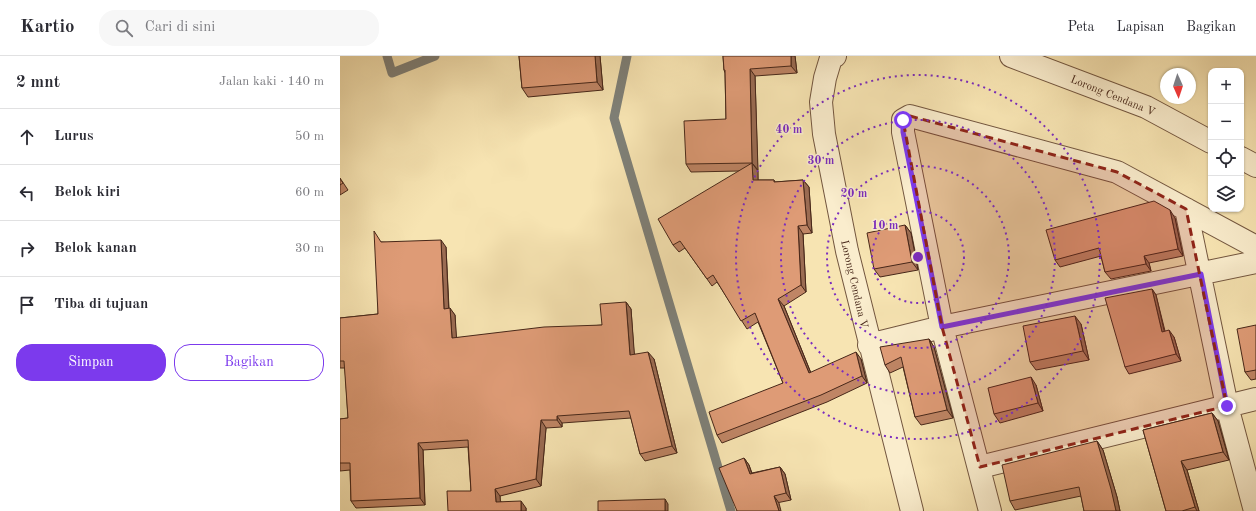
<!DOCTYPE html>
<html lang="id">
<meta charset="utf-8">
<style>
body{margin:0;font-family:"Old Standard TT",serif;background:#f7f7f7;color:#2b2b33}
.controls{position:absolute;right:12px;top:12px;display:grid;overflow:hidden;border-radius:8px;box-shadow:0 1px 3px #0004}
.controls button{width:36px;height:36px;display:grid;place-items:center;padding:0;border:0;border-bottom:1px solid #e1e1e2;background:#fff;color:#2b2b33;font:20px sans-serif}
.compass{position:absolute;left:820px;top:12px;width:36px;height:36px;border-radius:50%;background:#fff;box-shadow:0 1px 3px #0004;rotate:177deg}
.stop{position:absolute;width:12px;height:12px;margin:-9px;border:3px solid #7c3aed;border-radius:50%;background:#fff}
.stop.end{background:#7c3aed;border-color:#fff;box-shadow:0 1px 4px #0008}
.list{margin:0;padding:0;list-style:none}
h2{display:flex;justify-content:space-between;align-items:center;height:52px;margin:0;padding:0 16px;font-size:17px}
h2 small{font-size:13px;font-weight:400;color:#7c7c81}
.list li{display:grid;grid-template-columns:26px 1fr auto;gap:12px;align-items:center;box-sizing:border-box;height:56px;padding:0 16px;border-top:1px solid #e1e1e2}
.list b{display:block;font-size:15px;white-space:nowrap}
.list em{font-size:13px;font-style:normal;color:#7c7c81}
.actions{display:flex;gap:8px;padding:12px 16px}
.actions a{flex:1;padding:9px 0;border:1px solid #7c3aed;border-radius:16px;text-align:center;font-size:14px;color:#7c3aed}
.actions .main{background:#7c3aed;color:#fff}
.icon{flex:none;width:22px;height:22px;fill:none;stroke:currentColor;stroke-width:2;stroke-linecap:round;stroke-linejoin:round}
.map{position:relative;flex:none;width:916px;height:455px;overflow:hidden}
header{display:flex;align-items:center;gap:24px;box-sizing:border-box;height:56px;padding:0 20px;background:#fff;border-bottom:1px solid #e1e1e2}
header strong{font-size:19px}
nav{display:flex;gap:22px;margin-inline-start:auto;font-size:14px}
.search{width:280px;height:36px;background:#f7f7f7;display:flex;align-items:center;gap:10px;box-sizing:border-box;padding:0 14px;border-radius:16px;color:#7c7c81;font-size:15px}
main{display:flex}
aside{flex:1;background:#fff}
.map>svg:first-child{display:block}
.lines{fill:none;stroke-linecap:round;stroke-linejoin:round}
.stream{stroke:#7e8078;stroke-width:9}
.street-casing{stroke:#73563f;stroke-width:24}
.street{stroke:#faedcd;stroke-width:22}
.wall{fill:#bf8565;stroke:#472719}
.shaded-wall{fill:#9b6c53;stroke:#472719}
.building{fill:#de9b76;stroke:#472719}
.route{stroke:#7c3aed;stroke-width:5}
.marked{fill:#8f2418;fill-opacity:0.2;stroke:#8f2418;stroke-width:3;stroke-dasharray:8 5;stroke-linejoin:round}
.ring{fill:none;stroke:#7b2cbf;stroke-width:2;stroke-dasharray:2 4}
.labels{text-anchor:middle;stroke-width:3;stroke-linejoin:round;paint-order:stroke}
.street-label{font-size:11px;fill:#472719;stroke:#faedcd}
.centre{fill:#7b2cbf;stroke:#faedcd;stroke-width:2}
.ring-label{font-size:12px;text-anchor:middle;font-weight:bold;fill:#7b2cbf;stroke:#faedcd;stroke-width:3;stroke-linejoin:round;paint-order:stroke}
</style>
<header>
<strong>Kartio</strong>
<div class="search"><svg class="icon" aria-label="search" viewBox="0 0 24 24"><circle cx="10" cy="10" r="6"/><path d="M15 15l6 6"/></svg>Cari di sini</div>
<nav><a>Peta</a><a>Lapisan</a><a>Bagikan</a></nav>
</header>
<main>
<aside>
<h2>2 mnt<small>Jalan kaki · 140 m</small></h2>
<ul class="list">
<li><svg class="icon" aria-label="ahead" viewBox="0 0 24 24"><path d="M12 20V5M6 11l6-6 6 6"/></svg><div><b>Lurus</b></div><em>50 m</em></li>
<li><svg class="icon" aria-label="left" viewBox="0 0 24 24"><path d="M17 20v-9H6M10 6l-5 5 5 5"/></svg><div><b>Belok kiri</b></div><em>60 m</em></li>
<li><svg class="icon" aria-label="right" viewBox="0 0 24 24"><path d="M7 20v-9h11M14 6l5 5-5 5"/></svg><div><b>Belok kanan</b></div><em>30 m</em></li>
<li><svg class="icon" aria-label="arrive" viewBox="0 0 24 24"><path d="M6 21V4h12l-3 4 3 4H6"/></svg><div><b>Tiba di tujuan</b></div></li>
</ul>
<div class="actions"><a class="main">Simpan</a><a>Bagikan</a></div>
</aside>
<div class="map">
<svg width="916" height="455" viewBox="0 0 916 455">
<rect width="100%" height="100%" fill="#f7e4b2"/>
<filter id="stains"><feTurbulence type="fractalNoise" baseFrequency=".005" numOctaves="4"/><feColorMatrix values="0 0 0 0 .2 0 0 0 0 .09 0 0 0 0 .02 0 0 0 .5 -.17"/></filter>
<radialGradient id="worn" r=".72"><stop offset=".6" stop-color="#630" stop-opacity="0"/><stop offset="1" stop-color="#630" stop-opacity=".3"/></radialGradient>
<g class="lines">
<path class="stream" d="M 47,0 L 52,17 L 95,0
M 287,0 L 274,62 L 391,455"/>
<g class="street-casing">
<path id="street" d="M 495,0 L 491,2 L 485,22 L 481,46 L 484,78 L 507,195 L 572,455
M 671,0 L 806,51 L 871,86
M 901,102 L 916,110
M 846,153 L 887,350 L 915,455
M 529,289 L 602,271 L 916,206
M 640,411 L 916,343
M 650,455 L 602,271 L 563,76 L 563,64 L 570,60 L 777,116 L 916,191"/>
</g>
<use href="#street" class="street"/>
</g>
<path class="wall" d="M 179,0 L 260,0 L 263,34 L 188,41 L 182,32 Z
M 383,0 L 455,0 L 457,17 L 415,20 L 418,124 L 434,124 L 435,126 L 463,124 L 469,131 L 472,177 L 463,178 L 466,236 L 444,250 L 471,317 L 521,303 L 527,327 L 487,346 L 382,387 L 377,379 L 443,327 L 418,266 L 407,273 L 377,226 L 372,230 L 345,192 L 339,196 L 333,189 L 399,115 L 351,116 L 346,108 L 386,63 L 385,17 L 384,14 Z
M 0,122 L 8,134 L 0,139 Z
M 835,162 L 843,200 L 809,207 L 811,215 L 771,223 L 765,216 L 761,200 L 720,211 L 715,204 Z
M 565,169 L 571,177 L 578,214 L 540,221 L 534,213 Z
M 41,186 L 106,191 L 109,252 L 115,259 L 116,282 L 262,269 L 286,246 L 291,253 L 294,298 L 314,303 L 337,397 L 305,405 L 300,398 L 291,362 L 222,367 L 222,371 L 206,372 L 201,430 L 160,440 L 160,446 L 186,452 L 186,455 L 131,435 L 128,391 L 83,394 L 85,449 L 16,452 L 11,445 L 10,414 L 0,415 L 0,363 L 8,362 L 5,312 L 0,312 L 0,262 L 38,258 Z
M 812,233 L 816,239 L 825,275 L 834,281 L 841,305 L 789,318 L 785,311 Z
M 741,268 L 749,304 L 696,314 L 690,306 Z
M 916,269 L 916,323 L 911,324 L 905,316 Z
M 589,283 L 594,291 L 613,362 L 581,369 L 575,361 L 563,311 L 550,317 L 545,309 Z
M 696,329 L 703,355 L 660,367 L 654,358 Z
M 872,357 L 878,365 L 889,404 L 847,414 L 859,455 L 826,455 L 803,374 Z
M 757,385 L 763,394 L 777,441 L 780,455 L 744,455 L 741,440 L 675,454 L 670,445 Z
M 404,402 L 409,409 L 412,417 L 440,411 L 445,418 L 451,444 L 397,455 Z"/>
<path class="shaded-wall" d="M 255,0 L 260,0 L 263,34 L 257,26 Z
M 451,0 L 455,0 L 457,17 L 451,10 Z
M 410,13 L 415,20 L 418,114 L 412,107 Z
M 412,107 L 418,115 L 418,132 L 413,124 Z
M 463,124 L 469,131 L 472,177 L 467,169 Z
M 830,154 L 835,162 L 843,200 L 838,193 Z
M 565,169 L 571,177 L 578,214 L 572,206 Z
M 458,170 L 463,178 L 466,236 L 461,229 Z
M 101,184 L 106,191 L 109,260 L 104,253 Z
M 804,200 L 809,207 L 811,215 L 806,208 Z
M 812,233 L 816,239 L 826,283 L 822,276 Z
M 438,243 L 444,250 L 474,325 L 469,317 Z
M 286,246 L 291,253 L 295,306 L 290,299 Z
M 110,252 L 115,259 L 117,289 L 112,282 Z
M 735,260 L 741,268 L 749,304 L 743,295 Z
M 829,274 L 834,281 L 841,305 L 836,298 Z
M 589,283 L 594,291 L 613,362 L 607,354 Z
M 308,296 L 314,303 L 337,397 L 332,390 Z
M 516,296 L 521,303 L 527,327 L 522,320 Z
M 691,321 L 696,329 L 703,355 L 698,347 Z
M 872,357 L 878,365 L 889,404 L 883,396 Z
M 217,360 L 222,367 L 222,371 L 217,364 Z
M 201,364 L 206,372 L 201,430 L 196,423 Z
M 757,385 L 763,394 L 777,441 L 780,455 L 776,455 Z
M 78,387 L 83,394 L 85,449 L 80,442 Z
M 404,402 L 409,409 L 414,425 L 410,418 Z
M 841,405 L 847,414 L 859,455 L 857,455 L 855,451 Z
M 440,411 L 445,418 L 451,444 L 446,437 Z
M 155,433 L 160,440 L 161,453 L 156,446 Z
M 434,440 L 439,447 L 441,455 L 439,455 Z
M 325,443 L 328,448 L 328,455 L 325,455 Z
M 181,445 L 186,452 L 186,455 L 181,455 Z"/>
<path class="building" d="M 179,0 L 255,0 L 257,26 L 182,32 Z
M 383,0 L 451,0 L 451,10 L 410,13 L 412,107 L 346,108 L 344,65 L 386,63 L 385,14 L 384,14 Z
M 412,107 L 413,124 L 434,124 L 434,126 L 463,124 L 467,169 L 458,170 L 461,229 L 438,243 L 469,317 L 516,296 L 522,320 L 481,339 L 377,379 L 369,356 L 443,327 L 415,257 L 401,265 L 373,219 L 367,223 L 340,185 L 333,189 L 318,163 Z
M 0,123 L 3,127 L 0,129 Z
M 814,145 L 830,154 L 838,193 L 804,200 L 806,208 L 765,216 L 759,192 L 715,204 L 706,174 Z
M 565,169 L 572,206 L 534,213 L 527,177 Z
M 34,175 L 41,186 L 101,184 L 104,253 L 110,252 L 112,282 L 204,271 L 262,269 L 260,248 L 286,246 L 290,299 L 308,296 L 332,390 L 300,398 L 289,355 L 217,360 L 217,364 L 201,364 L 196,423 L 155,433 L 156,446 L 181,445 L 181,455 L 108,455 L 107,435 L 131,435 L 128,384 L 78,387 L 80,442 L 11,445 L 10,407 L 0,407 L 0,363 L 8,362 L 4,305 L 0,305 L 0,262 L 38,258 Z
M 812,233 L 822,276 L 829,274 L 836,298 L 785,311 L 765,242 Z
M 735,260 L 743,295 L 690,306 L 683,270 Z
M 916,269 L 916,314 L 905,316 L 897,273 Z
M 589,283 L 607,354 L 575,361 L 561,301 L 545,309 L 540,291 Z
M 691,321 L 698,347 L 654,358 L 648,332 Z
M 872,357 L 883,396 L 841,405 L 855,451 L 842,455 L 826,455 L 803,374 Z
M 757,385 L 771,433 L 776,455 L 744,455 L 739,431 L 670,445 L 662,409 Z
M 404,402 L 410,418 L 440,411 L 446,437 L 434,440 L 439,455 L 397,455 L 379,412 Z
M 325,443 L 325,455 L 258,455 L 258,445 Z"/>
<g class="lines">
<path class="route" d="M 563,64 L 563,76 L 602,271 L 861,218 L 887,350"/>
</g>
<path class="marked" d="M 570,60 L 777,116 L 846,153 L 887,350 L 640,411 L 602,271 L 563,64 Z"/>
<g class="ring">
<circle cx="578" cy="201" r="46"/>
<circle cx="578" cy="201" r="91"/>
<circle cx="578" cy="201" r="137"/>
<circle cx="578" cy="201" r="182"/>
</g>
<g class="labels">
<g class="street-label">
<text transform="translate(773 39) rotate(22)" y="4">Lorong Cendana V</text>
<text transform="translate(515 228) rotate(77)" y="4">Lorong Cendana V</text>
</g>
</g>
<circle cx="578" cy="201" r="6" class="centre"/>
<g class="ring-label">
<text x="449" y="77">40 m</text>
<text x="481" y="108">30 m</text>
<text x="514" y="141">20 m</text>
<text x="545" y="173">10 m</text>
</g>
<rect width="100%" height="100%" filter="url(#stains)"/>
<rect width="100%" height="100%" fill="url(#worn)"/>
</svg>
<div class="controls">
<button>+</button>
<button>−</button>
<button><svg class="icon" aria-label="locate" viewBox="0 0 24 24"><circle cx="12" cy="12" r="6"/><path d="M12 2v4M12 18v4M2 12h4M18 12h4"/></svg></button>
<button><svg class="icon" aria-label="layers" viewBox="0 0 24 24"><path d="M12 4l9 5-9 5-9-5zM3 14l9 5 9-5"/></svg></button>
</div>
<svg class="compass" viewBox="-18 -18 36 36"><path d="M0-13l5 13h-10z" fill="#e53935"/><path d="M0 13l5-13h-10z" fill="#7c7c81"/></svg>
<div class="stop" style="left:563px;top:64px"></div>
<div class="stop end" style="left:887px;top:350px"></div>
</div>
</main>
